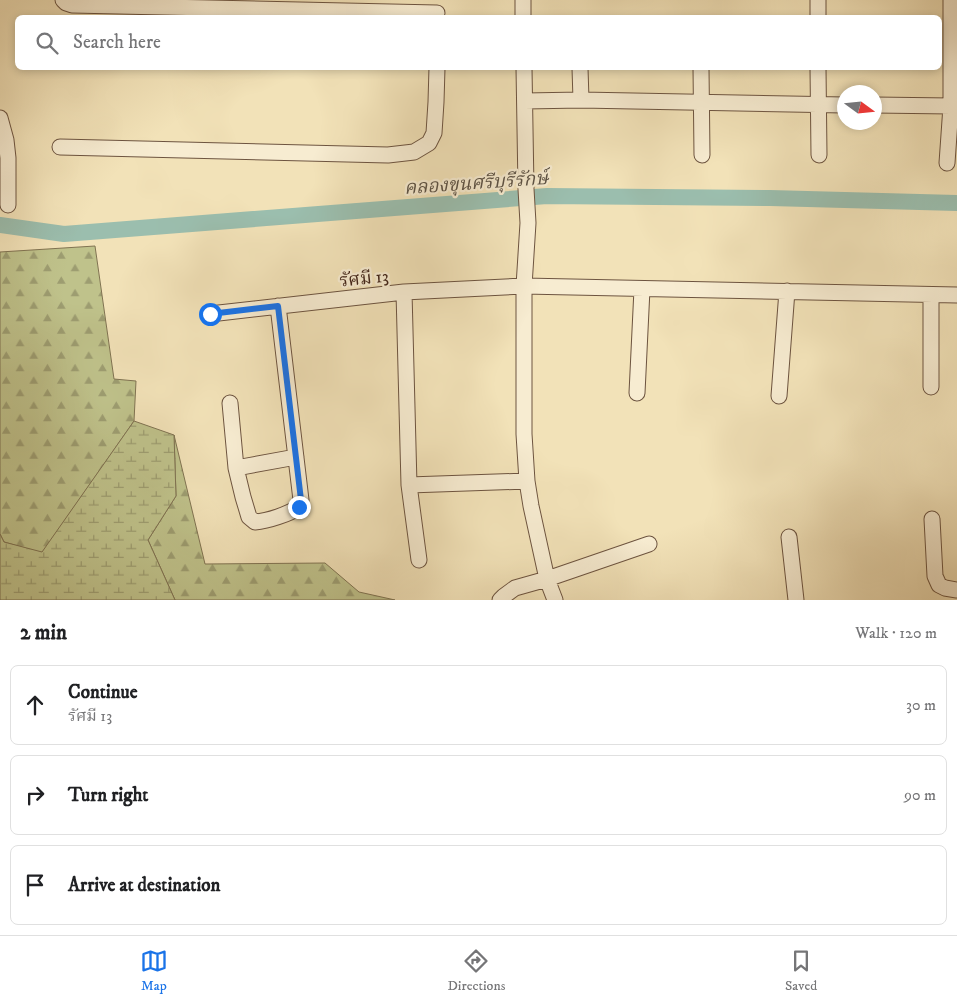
<!DOCTYPE html>
<meta charset="utf-8">
<style>
body{margin:0;font-family:"IM FELL DW Pica","Noto Serif Thai",serif;background:#f2f2f2;color:#202124}
.compass{position:absolute;left:837px;top:85px;width:45px;height:45px;border-radius:50%;background:#fff;box-shadow:0 2px 8px #0003;rotate:105deg}
.stop{position:absolute;width:15px;height:15px;margin:-11px;border:4px solid #1a73e8;border-radius:50%;background:#fff}
.stop.end{background:#1a73e8;border-color:#fff;box-shadow:0 1px 5px #0008}
.list{margin:0;padding:0;list-style:none}
h2{display:flex;justify-content:space-between;align-items:center;height:65px;margin:0;padding:0 20px;font-size:21px}
h2 small{font-size:16px;font-weight:400;color:#757577}
.list li{display:grid;grid-template-columns:32px 1fr auto;gap:15px;align-items:center;box-sizing:border-box;height:80px;margin:0 10px 10px;padding:0 10px;border:1px solid #e0e0e0;border-radius:8px}
.list b{display:block;font-size:19px;white-space:nowrap}
.list p{margin:0;font-size:16px;white-space:nowrap;color:#757577}
.list em{font-size:16px;font-style:normal;color:#757577}
.icon{flex:none;width:28px;height:28px;fill:none;stroke:currentColor;stroke-width:2;stroke-linecap:round;stroke-linejoin:round}
.map{position:relative;flex:none;width:957px;height:600px;overflow:hidden}
.search{position:absolute;background:#fff;box-shadow:0 2px 8px #0003;left:15px;right:15px;top:15px;height:55px;display:flex;align-items:center;gap:12px;box-sizing:border-box;padding:0 18px;border-radius:8px;color:#757577;font-size:19px}
.sheet{height:335px;background:#fff}
nav{display:flex;justify-content:space-around;align-items:center;box-sizing:border-box;height:70px;border-top:1px solid #e0e0e0;background:#fff;font-size:14px;color:#757577}
nav a{display:grid;justify-items:center;gap:2px}
nav .on{color:#1a73e8}
.map>svg:first-child{display:block}
.forest{fill:url(#forest-firs);stroke:#807352}
.wetland{fill:url(#wetland-marsh);stroke:#807352}
.lines{fill:none;stroke-linecap:round;stroke-linejoin:round}
.canal{stroke:#9bbeae;stroke-width:16}
.street-casing{stroke:#6d5440;stroke-width:17}
.street{stroke:#f7ecd1;stroke-width:15}
.route{stroke:#1a73e8;stroke-width:6}
.labels{text-anchor:middle;stroke-width:4.5;stroke-linejoin:round;paint-order:stroke}
.street-label{font-size:18px;fill:#412418;stroke:#f7ecd1}
.water-label{font-size:19px;font-style:italic;fill:#5c5245;stroke:#f7ecd1}
</style>
<div class="map">
<svg width="957" height="600" viewBox="0 0 957 600">
<defs>
<pattern id="forest-firs" width="22" height="20" patternUnits="userSpaceOnUse" patternTransform="scale(1.25)"><rect width="22" height="20" fill="#bfc28b"/><path d="M5 1l3.5 6h-7zM16 11l3.5 6h-7z" fill="#9d9d71"/></pattern>
<pattern id="wetland-marsh" width="20" height="14" patternUnits="userSpaceOnUse" patternTransform="scale(1.25)"><rect width="20" height="14" fill="#bfc28b"/><path d="M1 5h8M5 5V1M11 12h8M15 12V8" fill="none" stroke="#9d9d71"/></pattern>
</defs>
<rect width="100%" height="100%" fill="#f2e2b8"/>
<filter id="stains"><feTurbulence type="fractalNoise" baseFrequency=".004" numOctaves="4"/><feColorMatrix values="0 0 0 0 .2 0 0 0 0 .09 0 0 0 0 .02 0 0 0 .5 -.17"/></filter>
<radialGradient id="worn" r=".72"><stop offset=".6" stop-color="#630" stop-opacity="0"/><stop offset="1" stop-color="#630" stop-opacity=".3"/></radialGradient>
<path class="forest" d="M 95,246 L 114,379 L 136,381 L 134,421 L 42,553 L 4,542 L 0,534 L 0,252 Z
M 174,435 L 205,564 L 325,563 L 359,592 L 395,600 L 175,600 L 148,540 L 176,496 Z"/>
<path class="wetland" d="M 134,421 L 174,435 L 176,496 L 148,540 L 175,600 L 0,600 L 0,534 L 4,542 L 42,552 Z"/>
<g class="lines">
<path class="canal" d="M 0,225 L 64,234 L 547,196 L 770,198 L 957,203"/>
<g class="street-casing">
<path id="street" d="M 63,0 L 66,3 L 72,5 L 437,13
M 523,0 L 523,18
M 818,0 L 818,18
M 524,68 L 526,189 L 528,223 L 524,286 L 524,434 L 527,481 L 531,506 L 547,579 L 555,600
M 580,68 L 581,100
M 701,68 L 702,155
M 818,68 L 819,155
M 525,101 L 581,100 L 844,105
M 874,105 L 951,106
M 0,118 L 6,140 L 8,158 L 8,205
M 60,147 L 388,155 L 414,152 L 429,143 L 434,133 L 436,102 L 437,68
M 947,163 L 951,106 L 951,0
M 404,292 L 409,485 L 419,560
M 210,314 L 404,292 L 524,286 L 957,295
M 931,387 L 931,295
M 637,393 L 642,289
M 779,396 L 787,291
M 230,403 L 236,468 L 243,497 L 249,517 L 255,522 C 268,521 289,514 299,507 L 301,500 L 278,306
M 236,468 L 296,457
M 409,485 L 527,481
M 932,519 L 935,576 L 939,585 L 945,588 L 957,590
M 789,537 L 796,600
M 500,600 L 504,596 L 515,588 L 547,579 L 649,544"/>
</g>
<use href="#street" class="street"/>
</g>
<g class="lines">
<path class="route" d="M 210,314 L 278,306 L 301,500 L 299,507"/>
</g>
<g class="labels">
<g class="street-label">
<text transform="translate(364 278) rotate(-6)" y="6">รัศมี 13</text>
</g>
<g class="water-label">
<text transform="translate(476 182) rotate(-4)" y="7">คลองขุนศรีบุรีรักษ์</text>
</g>
</g>
<rect width="100%" height="100%" filter="url(#stains)"/>
<rect width="100%" height="100%" fill="url(#worn)"/>
</svg>
<svg class="compass" viewBox="-18 -18 36 36"><path d="M0-13l5 13h-10z" fill="#e53935"/><path d="M0 13l5-13h-10z" fill="#757577"/></svg>
<div class="stop" style="left:210px;top:314px"></div>
<div class="stop end" style="left:299px;top:507px"></div>
<div class="search"><svg class="icon" aria-label="search" viewBox="0 0 24 24"><circle cx="10" cy="10" r="6"/><path d="M15 15l6 6"/></svg>Search here</div>
</div>
<section class="sheet">
<h2>2 min<small>Walk · 120 m</small></h2>
<ul class="list">
<li><svg class="icon" aria-label="ahead" viewBox="0 0 24 24"><path d="M12 20V5M6 11l6-6 6 6"/></svg><div><b>Continue</b><p>รัศมี 13</p></div><em>30 m</em></li>
<li><svg class="icon" aria-label="right" viewBox="0 0 24 24"><path d="M7 20v-9h11M14 6l5 5-5 5"/></svg><div><b>Turn right</b></div><em>90 m</em></li>
<li><svg class="icon" aria-label="arrive" viewBox="0 0 24 24"><path d="M6 21V4h12l-3 4 3 4H6"/></svg><div><b>Arrive at destination</b></div></li>
</ul>
</section>
<nav>
<a class="on"><svg class="icon" aria-label="map" viewBox="0 0 24 24"><path d="M3 6l6-2 6 2 6-2v14l-6 2-6-2-6 2zM9 4v14M15 6v14"/></svg>Map</a>
<a><svg class="icon" aria-label="directions" viewBox="0 0 24 24"><path d="M12 3l9 9-9 9-9-9zM9 14v-3h6M13 9l2 2-2 2"/></svg>Directions</a>
<a><svg class="icon" aria-label="saved" viewBox="0 0 24 24"><path d="M7 4h10v16l-5-4-5 4z"/></svg>Saved</a>
</nav>
